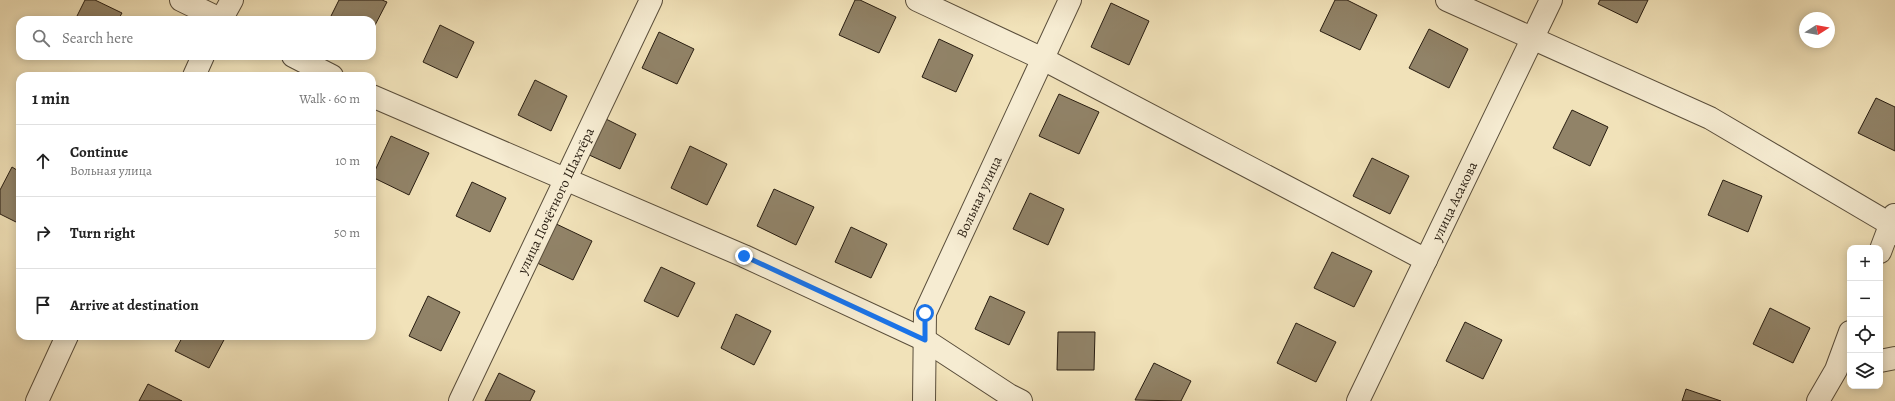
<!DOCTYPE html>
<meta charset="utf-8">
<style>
body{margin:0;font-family:Alegreya,serif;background:#f2f2f2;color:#222}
.controls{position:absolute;right:12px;bottom:12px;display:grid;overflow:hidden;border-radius:8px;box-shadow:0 2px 10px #0003}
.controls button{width:36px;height:36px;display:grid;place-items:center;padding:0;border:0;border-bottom:1px solid #e0e0e0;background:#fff;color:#222;font:20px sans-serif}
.compass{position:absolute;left:1799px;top:12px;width:36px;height:36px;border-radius:50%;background:#fff;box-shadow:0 2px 10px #0003;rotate:79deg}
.stop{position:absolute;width:12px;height:12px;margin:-9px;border:3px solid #1a73e8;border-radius:50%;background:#fff}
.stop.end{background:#1a73e8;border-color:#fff;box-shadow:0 1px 4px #0008}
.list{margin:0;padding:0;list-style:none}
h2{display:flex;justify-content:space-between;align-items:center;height:52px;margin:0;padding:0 16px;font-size:17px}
h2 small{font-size:13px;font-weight:400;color:#767676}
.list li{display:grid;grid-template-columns:26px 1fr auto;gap:12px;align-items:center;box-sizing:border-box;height:72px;padding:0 16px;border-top:1px solid #e0e0e0}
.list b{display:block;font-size:15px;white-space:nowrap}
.list p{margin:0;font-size:13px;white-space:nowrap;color:#767676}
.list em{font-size:13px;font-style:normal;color:#767676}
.icon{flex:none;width:22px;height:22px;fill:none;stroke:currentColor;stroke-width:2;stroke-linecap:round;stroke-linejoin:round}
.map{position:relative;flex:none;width:1895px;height:401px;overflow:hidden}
.search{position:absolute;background:#fff;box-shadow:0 2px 10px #0003;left:16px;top:16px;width:360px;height:44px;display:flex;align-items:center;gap:10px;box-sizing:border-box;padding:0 14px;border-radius:12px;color:#767676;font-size:15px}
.panel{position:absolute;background:#fff;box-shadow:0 2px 10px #0003;left:16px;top:72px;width:360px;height:268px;border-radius:12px}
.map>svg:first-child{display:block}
.building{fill:#918368;stroke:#281d11}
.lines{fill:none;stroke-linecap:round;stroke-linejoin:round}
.minor-casing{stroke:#5a4e3b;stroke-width:24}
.minor{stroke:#f6ecd2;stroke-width:22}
.route{stroke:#1a73e8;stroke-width:5}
.labels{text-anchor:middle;stroke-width:3.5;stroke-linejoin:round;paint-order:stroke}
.street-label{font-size:14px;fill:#281d11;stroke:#f6ecd2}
</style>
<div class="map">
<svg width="1895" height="401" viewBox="0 0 1895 401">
<rect width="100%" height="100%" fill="#f1e2b9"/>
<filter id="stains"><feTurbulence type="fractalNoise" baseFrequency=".005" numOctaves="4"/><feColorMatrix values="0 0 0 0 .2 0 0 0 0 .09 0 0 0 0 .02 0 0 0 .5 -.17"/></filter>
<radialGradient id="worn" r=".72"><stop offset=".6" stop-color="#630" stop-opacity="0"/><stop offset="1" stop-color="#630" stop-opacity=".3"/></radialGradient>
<path class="building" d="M 85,0 L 95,0 L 122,13 L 118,20 L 75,20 Z
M 339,0 L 382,0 L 387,2 L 372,31 L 372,20 L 329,20 Z
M 855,0 L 860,0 L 896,17 L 879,53 L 839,35 Z
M 1335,0 L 1347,0 L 1377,15 L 1360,50 L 1320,31 Z
M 1600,0 L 1648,0 L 1637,23 L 1598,4 Z
M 1111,3 L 1149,21 L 1129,65 L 1091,47 Z
M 440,25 L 474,42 L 457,78 L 423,62 Z
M 1429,29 L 1468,49 L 1449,88 L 1409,68 Z
M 659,32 L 694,49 L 677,84 L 642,68 Z
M 939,39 L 973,55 L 956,92 L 922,77 Z
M 535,80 L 567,96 L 551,131 L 518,115 Z
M 1059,94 L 1099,112 L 1079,154 L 1039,136 Z
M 1876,98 L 1895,107 L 1895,151 L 1858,133 Z
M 1572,110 L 1608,127 L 1590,166 L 1553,148 Z
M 604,118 L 636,134 L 620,169 L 587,154 Z
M 391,136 L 429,153 L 409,195 L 372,177 Z
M 690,146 L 727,164 L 707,205 L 671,188 Z
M 1372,158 L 1409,176 L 1390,214 L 1353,196 Z
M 12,167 L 20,172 L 20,224 L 0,214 L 0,190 Z
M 1723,180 L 1762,196 L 1748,232 L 1708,215 Z
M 472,182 L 506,198 L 490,232 L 456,216 Z
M 774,189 L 814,207 L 796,245 L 757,226 Z
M 1030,193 L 1064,209 L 1048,245 L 1013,229 Z
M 550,221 L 592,241 L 573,280 L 531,260 Z
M 851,227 L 887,244 L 871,278 L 835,262 Z
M 1332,252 L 1372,271 L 1354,307 L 1314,288 Z
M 661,267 L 695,283 L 678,317 L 644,301 Z
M 428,296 L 460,312 L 441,351 L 409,336 Z
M 990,296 L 1025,312 L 1009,345 L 975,329 Z
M 1770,308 L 1810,328 L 1793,363 L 1753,344 Z
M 736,314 L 771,331 L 754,365 L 721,348 Z
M 1465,322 L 1502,340 L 1483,379 L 1446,361 Z
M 1296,323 L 1336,342 L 1316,382 L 1277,363 Z
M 1058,332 L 1095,332 L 1094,370 L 1057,370 Z
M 183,336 L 221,336 L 225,338 L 209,368 L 175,351 Z
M 1154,363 L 1191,381 L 1181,401 L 1135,400 Z
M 499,373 L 535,391 L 530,401 L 485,401 Z
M 148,384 L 182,401 L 139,401 Z
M 1686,389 L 1721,401 L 1682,401 Z"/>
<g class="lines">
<g class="minor-casing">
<g id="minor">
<path d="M 181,0 L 222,20"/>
<path d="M 917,0 L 1043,59 L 1426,260"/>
<path d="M 1447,0 L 1710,118 L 1890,224 L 1895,234"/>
<path d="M 221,20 L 232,0"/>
<path d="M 293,56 L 332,76"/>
<path d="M 194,76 L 203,56"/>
<path d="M 372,96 L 744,256 L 925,340 L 1009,395 L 1021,401"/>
<path d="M 1880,252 L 1894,215"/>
<path d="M 1880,361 L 1895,358"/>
<path d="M 37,401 L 67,336"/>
<path id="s1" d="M 460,401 L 651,0"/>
<path id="s2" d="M 924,401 L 925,313 L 1070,0"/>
<path id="s3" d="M 1358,401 L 1551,0"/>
<path d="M 1818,401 L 1836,370 L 1850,332"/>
</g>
</g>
<use href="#minor" class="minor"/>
</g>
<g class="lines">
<path class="route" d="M 744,256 L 925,340 L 925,313"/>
</g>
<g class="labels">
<g class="street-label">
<text dy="5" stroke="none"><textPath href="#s2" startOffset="216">Вольная улица</textPath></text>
<text dy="5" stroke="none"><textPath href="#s1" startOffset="222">улица Почётного Шахтёра</textPath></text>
<text dy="5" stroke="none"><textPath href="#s3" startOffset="222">улица Асакова</textPath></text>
</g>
</g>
<rect width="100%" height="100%" filter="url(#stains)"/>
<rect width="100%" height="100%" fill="url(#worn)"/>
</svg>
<div class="controls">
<button>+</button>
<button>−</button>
<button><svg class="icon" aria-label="locate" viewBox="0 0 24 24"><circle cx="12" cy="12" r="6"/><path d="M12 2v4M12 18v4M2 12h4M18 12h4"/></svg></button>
<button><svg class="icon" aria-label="layers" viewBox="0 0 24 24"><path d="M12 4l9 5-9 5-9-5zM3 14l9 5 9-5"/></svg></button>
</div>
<svg class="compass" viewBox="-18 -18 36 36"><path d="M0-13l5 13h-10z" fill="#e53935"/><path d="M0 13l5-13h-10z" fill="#767676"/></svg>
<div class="stop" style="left:925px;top:313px"></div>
<div class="stop end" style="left:744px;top:256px"></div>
<div class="search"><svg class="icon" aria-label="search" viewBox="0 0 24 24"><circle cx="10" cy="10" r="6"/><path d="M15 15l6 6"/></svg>Search here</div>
<section class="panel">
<h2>1 min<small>Walk · 60 m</small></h2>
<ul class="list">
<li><svg class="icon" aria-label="ahead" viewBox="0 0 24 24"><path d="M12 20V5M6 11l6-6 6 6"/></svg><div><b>Continue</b><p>Вольная улица</p></div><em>10 m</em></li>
<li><svg class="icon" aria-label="right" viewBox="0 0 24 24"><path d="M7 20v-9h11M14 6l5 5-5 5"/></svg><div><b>Turn right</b></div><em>50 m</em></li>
<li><svg class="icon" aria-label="arrive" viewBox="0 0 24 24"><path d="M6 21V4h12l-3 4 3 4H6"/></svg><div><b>Arrive at destination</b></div></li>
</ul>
</section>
</div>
